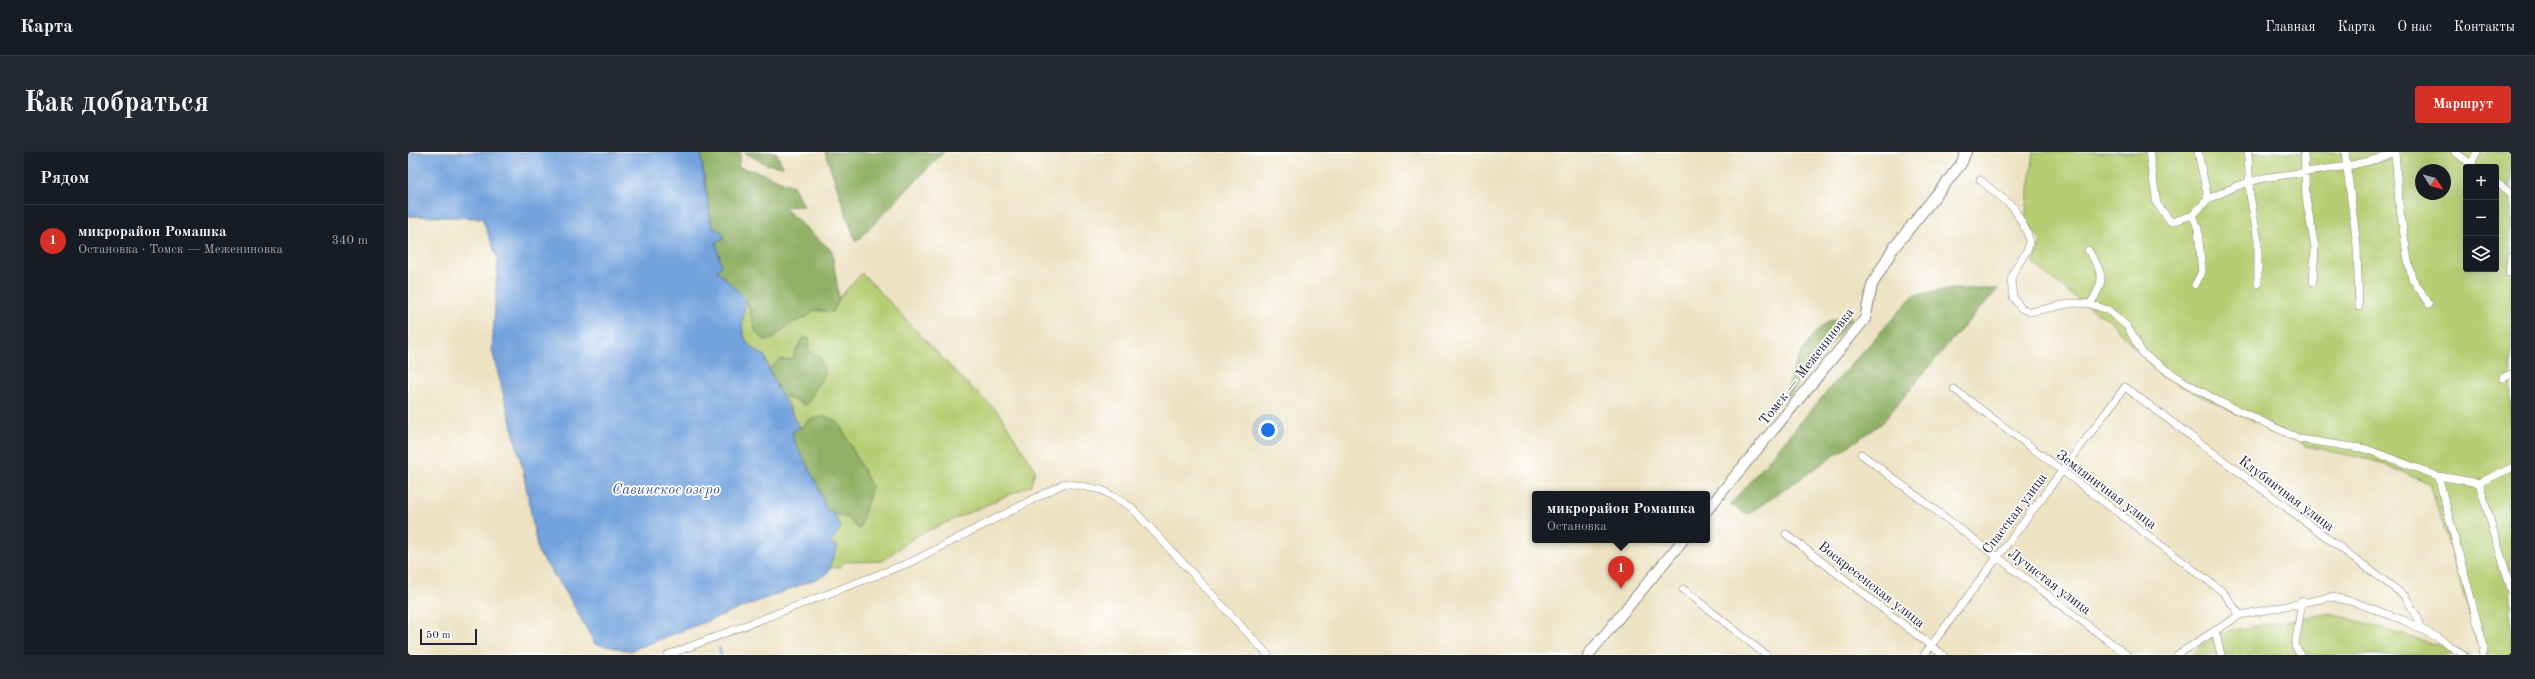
<!DOCTYPE html>
<html lang="ru">
<meta charset="utf-8">
<style>
body{margin:0;font-family:"Old Standard TT",serif;background:#242831;color:#f1f3f6}
.controls{position:absolute;right:12px;top:12px;display:grid;overflow:hidden;border-radius:4px;box-shadow:0 4px 16px #0002}
.controls button{width:36px;height:36px;display:grid;place-items:center;padding:0;border:0;border-bottom:1px solid #363941;background:#171b24;color:#f1f3f6;font:20px sans-serif}
.compass{position:absolute;left:2007px;top:12px;width:36px;height:36px;border-radius:50%;background:#171b24;box-shadow:0 4px 16px #0002;rotate:126deg}
.scale{position:absolute;left:12px;bottom:10px;width:57px;box-sizing:border-box;padding-left:4px;border:2px solid #22223b;border-top:0;font-size:11px;line-height:14px;white-space:nowrap;color:#22223b;-webkit-text-stroke:3px #fff;paint-order:stroke}
.you{position:absolute;left:860px;top:278px;width:14px;height:14px;margin:-10px;border:3px solid #fff;border-radius:50%;background:#1a73e8;box-shadow:0 0 0 6px #1a73e833}
.badge{display:grid;place-items:center;width:26px;height:26px;border-radius:50%;background:#d93025;color:#fff;font-size:13px;font-weight:700}
.pin{position:absolute;translate:-50% -33px;filter:drop-shadow(0 1px 2px #0008)}
.pin::after{content:'';position:absolute;top:21px;width:14px;height:12px;background:inherit;clip-path:polygon(0 0,100% 0,50% 100%)}
.popup{position:absolute;left:1124px;top:339px;width:178px;height:52px;box-sizing:border-box;display:grid;place-content:center;border-radius:4px;background:#171b24;filter:drop-shadow(0 1px 3px #0005);font-size:13px;white-space:nowrap;color:#9ea1a6}
.popup b{font-size:15px;color:#f1f3f6}
.popup::after{content:'';position:absolute;left:50%;top:100%;margin-left:-8px;border:8px solid transparent;border-top-color:#171b24}
.list{margin:0;padding:0;list-style:none}
h2{display:flex;justify-content:space-between;align-items:center;height:52px;margin:0;padding:0 16px;font-size:17px}
h2 small{font-size:13px;font-weight:400;color:#9ea1a6}
.list li{display:grid;grid-template-columns:26px 1fr auto;gap:12px;align-items:center;box-sizing:border-box;height:72px;padding:0 16px;border-top:1px solid #363941}
.list b{display:block;font-size:15px;white-space:nowrap}
.list p{margin:0;font-size:13px;white-space:nowrap;color:#9ea1a6}
.list em{font-size:13px;font-style:normal;color:#9ea1a6}
.icon{flex:none;width:22px;height:22px;fill:none;stroke:currentColor;stroke-width:2;stroke-linecap:round;stroke-linejoin:round}
.map{position:relative;flex:none;width:2103px;height:503px;overflow:hidden;border-radius:4px}
header{display:flex;align-items:center;gap:24px;box-sizing:border-box;height:56px;padding:0 20px;background:#171b24;border-bottom:1px solid #363941}
header strong{font-size:19px}
nav{display:flex;gap:22px;margin-inline-start:auto;font-size:14px}
.intro{display:flex;align-items:center;justify-content:space-between;box-sizing:border-box;height:96px;padding:0 24px}
h1{margin:0;font-size:28px}
.button{padding:10px 18px;border-radius:4px;background:#d93025;color:#fff;font-size:14px;font-weight:700}
main{display:flex;gap:24px;padding:0 24px}
aside{flex:1;background:#171b24;border-radius:4px;box-shadow:0 4px 16px #0002}
.map>svg:first-child{display:block}
.green{fill:#b6ce73;stroke:#6c7857;fill-rule:evenodd}
.forest{fill:#90b165;stroke:#596a50}
.water{fill:#73a3dd;stroke:#4a628c}
.lines{fill:none;stroke-linecap:round;stroke-linejoin:round}
.stream{stroke:#73a3dd;stroke-width:2.5}
.street-casing{stroke:#88827e;stroke-width:8}
.secondary-casing{stroke:#88827e;stroke-width:12}
.street{stroke:#fff;stroke-width:7}
.secondary{stroke:#fff;stroke-width:10}
.labels{text-anchor:middle;stroke-width:3.5;stroke-linejoin:round;paint-order:stroke}
.street-label{font-size:14px;fill:#22223b;stroke:#fff}
.water-label{font-size:15px;font-style:italic;fill:#465c84;stroke:#fff}
</style>
<header>
<strong>Карта</strong>
<nav><a>Главная</a><a>Карта</a><a>О нас</a><a>Контакты</a></nav>
</header>
<div class="intro"><h1>Как добраться</h1><a class="button">Маршрут</a></div>
<main>
<aside>
<h2>Рядом<small></small></h2>
<ul class="list">
<li><span class="badge">1</span><div><b>микрорайон Ромашка</b><p>Остановка · Томск — Межениновка</p></div><em>340 m</em></li>
</ul>
</aside>
<div class="map">
<svg width="2103" height="503" viewBox="0 0 2103 503">
<rect width="100%" height="100%" fill="#fff"/>
<filter id="ink" filterUnits="userSpaceOnUse"><feTurbulence type="fractalNoise" baseFrequency=".025" numOctaves="2"/><feDisplacementMap in="SourceGraphic" scale="8" xChannelSelector="R" yChannelSelector="G"/><feConvolveMatrix kernelMatrix="1 2 1 2 8 2 1 2 1" color-interpolation-filters="sRGB"/></filter>
<filter id="wash" filterUnits="userSpaceOnUse"><feTurbulence type="fractalNoise" baseFrequency=".012" numOctaves="4" result="noise"/><feDisplacementMap in="SourceGraphic" scale="16" xChannelSelector="R" yChannelSelector="G"/><feGaussianBlur stdDeviation="0.9" result="paint"/><feColorMatrix in="noise" values="0 0 0 0 0 0 0 0 0 0 0 0 0 0 0 0 0 1.4 0 .05"/><feComposite in="paint" operator="in"/></filter>
<g filter="url(#wash)">
<rect width="100%" height="100%" fill="#ede2c2"/>
<path class="green" d="M 1626,0 L 2103,0 L 2103,503 L 2074,503 L 2022,331 L 1967,309 L 1899,294 L 1753,225 L 1702,169 L 1668,146 L 1626,112 L 1633,88 L 1617,68 ZM 2058,15 L 2088,15 L 2088,117 L 2058,117 ZM 2013,18 L 2037,18 L 2037,42 L 2013,42 Z
M 454,121 L 552,225 L 591,261 L 627,318 L 623,333 L 508,384 L 474,409 L 437,410 L 431,416 L 423,415 L 422,412 L 430,395 L 422,391 L 433,375 L 426,362 L 440,366 L 451,378 L 403,267 L 392,276 L 376,244 L 398,253 L 400,197 L 395,185 L 384,207 L 372,208 L 361,217 L 357,204 C 329,190 333,175 338,147 L 348,180 L 364,187 L 382,172 L 399,165 L 405,158 L 425,160 L 431,146 Z
M 1923,461 L 2062,503 L 1783,503 L 1809,481 Z"/>
<path class="forest" d="M 295,0 L 333,0 L 330,15 L 350,20 L 385,34 L 396,54 L 375,55 L 424,99 L 431,146 L 425,160 L 405,158 L 399,165 L 382,172 L 364,187 L 356,188 L 348,180 L 338,147 L 309,119 L 312,105 L 308,97 L 308,90 L 315,87 L 304,75 L 293,5 Z
M 336,0 L 368,0 L 375,15 L 358,12 Z
M 417,0 L 536,0 L 448,90 Z
M 1547,137 L 1590,137 L 1540,192 L 1474,271 L 1340,362 L 1322,353 L 1421,237 L 1506,143 Z
M 1444,165 L 1377,248 C 1383,220 1396,184 1422,169 C 1428,166 1437,166 1444,165 Z
M 395,185 L 402,187 L 400,197 L 412,205 L 417,221 L 398,253 L 376,244 L 370,240 L 369,233 L 361,217 L 372,208 L 384,207 Z
M 417,264 L 431,271 L 464,335 L 451,378 L 440,366 L 418,358 L 409,332 L 384,285 L 386,277 L 392,276 L 403,267 Z"/>
<path class="water" d="M 0,0 L 295,0 L 293,5 L 304,75 L 313,79 L 316,87 L 308,90 L 313,114 L 309,119 L 338,147 C 333,175 329,190 357,204 C 359,223 382,257 392,276 L 386,278 L 384,285 L 409,332 L 418,358 L 426,362 L 433,375 L 422,391 L 430,395 L 422,412 L 423,415 L 418,423 L 222,499 L 187,492 L 158,440 L 130,400 L 115,318 L 84,198 L 90,108 L 74,66 L 0,64 Z"/>
<g class="lines">
<path class="stream" d="M 311,496 L 313,503"/>
</g>
</g>
<g filter="url(#ink)">
<g class="lines">
<g class="street-casing">
<path id="street" d="M 1741,0 L 1749,52 L 1763,70 L 1785,63 L 1800,47 L 1829,34 L 1855,26 L 1940,14 L 1973,6 L 1986,0
M 1790,0 L 1800,47
M 1840,0 L 1842,43 L 1850,89 L 1850,132
M 1896,0 L 1898,46 L 1907,96 L 1905,130
M 1937,0 L 1949,94 L 1951,155
M 1987,0 L 1991,51 L 2000,109 L 2004,126 L 2021,152
M 2047,0 L 2067,15
M 2063,12 L 2069,0
M 1572,28 L 1605,55 L 1619,80 L 1621,88 L 1620,97 L 1607,117 L 1603,128 L 1605,145 L 1613,156 L 1622,160 L 1665,151 L 1682,152 L 1700,158 L 1719,174 L 1735,202 L 1772,227 L 1810,249 L 1892,287 L 1958,297 L 2030,324 L 2076,495 L 2075,503
M 2088,30 L 2103,41
M 1785,63 L 1790,77 L 1794,120 L 1787,133
M 1680,98 C 1695,122 1699,127 1682,152
M 2101,121 L 2103,105
M 2095,226 L 2103,222
M 1546,237 L 1815,440 L 1832,463
M 1453,302 L 1719,503
M 2030,324 L 2071,331 L 2103,316
M 2071,331 L 2103,437
M 1378,382 L 1535,503
M 1275,437 L 1358,503
M 1807,478 L 1813,503
M 260,503 L 503,410 L 657,331 L 694,338 L 723,355 L 860,503
M 1516,503 L 1717,235 L 1997,444 L 2010,466 L 2012,477
M 1769,503 L 1832,463 L 1924,445 L 1946,450 L 1995,468 L 2031,486 L 2055,503
M 1893,503 L 1887,494 L 1894,449"/>
</g>
<g class="secondary-casing">
<path id="secondary" d="M 1299,358 L 1457,167 L 1464,133 L 1484,98 L 1553,12 L 1558,0
M 1180,503 L 1275,388"/>
</g>
<use href="#street" class="street"/>
<use href="#secondary" class="secondary"/>
</g>
</g>
<g class="labels">
<g class="street-label">
<text transform="translate(1398 214) rotate(-52)" y="5">Томск — Межениновка</text>
<text transform="translate(1699 337) rotate(37)" y="5">Земляничная улица</text>
<text transform="translate(1879 341) rotate(37)" y="5">Клубничная улица</text>
<text transform="translate(1606 361) rotate(-53)" y="5">Спасская улица</text>
<text transform="translate(1642 429) rotate(37)" y="5">Лучистая улица</text>
<text transform="translate(1464 432) rotate(38)" y="5">Воскресенская улица</text>
</g>
<g class="water-label">
<text x="258" y="342">Савинское озеро</text>
</g>
</g>
</svg>
<div class="controls">
<button>+</button>
<button>−</button>
<button><svg class="icon" aria-label="layers" viewBox="0 0 24 24"><path d="M12 4l9 5-9 5-9-5zM3 14l9 5 9-5"/></svg></button>
</div>
<svg class="compass" viewBox="-18 -18 36 36"><path d="M0-13l5 13h-10z" fill="#e53935"/><path d="M0 13l5-13h-10z" fill="#9ea1a6"/></svg>
<div class="scale">50 m</div>
<div class="you"></div>
<div class="pin badge" style="left:1213px;top:437px">1</div>
<div class="popup"><b>микрорайон Ромашка</b>Остановка</div>
</div>
</main>
